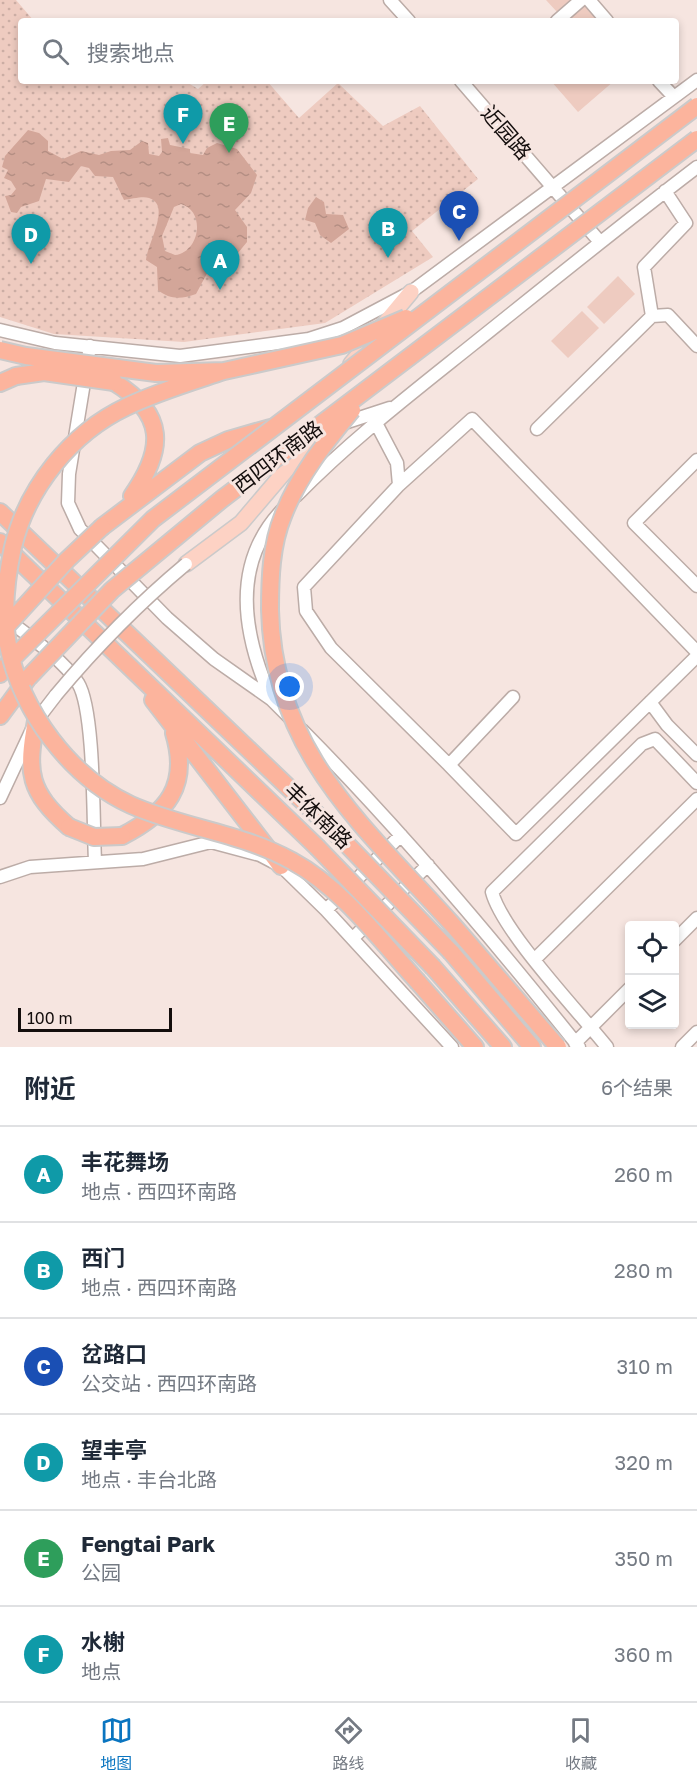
<!DOCTYPE html>
<html lang="zh">
<meta charset="utf-8">
<style>
body{margin:0;font-family:"Golos Text","Noto Sans SC",sans-serif;background:#f2f2f3;color:#1f2937}
.controls{position:absolute;right:18px;bottom:18px;display:grid;overflow:hidden;border-radius:6px;box-shadow:0 3px 9px #0003}
.controls button{width:54px;height:54px;display:grid;place-items:center;padding:0;border:0;border-bottom:2px solid #e0e1e3;background:#fff;color:#1f2937;font:30px sans-serif}
.scale{position:absolute;left:18px;bottom:15px;width:154px;box-sizing:border-box;padding-left:6px;border:3px solid #130d0c;border-top:0;font-size:16px;line-height:21px;white-space:nowrap;color:#130d0c;-webkit-text-stroke:4px #f6e5e0;paint-order:stroke}
.you{position:absolute;left:290px;top:687px;width:21px;height:21px;margin:-15px;border:4px solid #fff;border-radius:50%;background:#1a73e8;box-shadow:0 0 0 9px #1a73e833}
.badge{display:grid;place-items:center;width:39px;height:39px;border-radius:50%;background:#0a75c0;color:#fff;font-size:20px;font-weight:700}
.pin{position:absolute;translate:-50% -50px;filter:drop-shadow(0 2px 3px #0008)}
.pin::after{content:'';position:absolute;top:32px;width:21px;height:18px;background:inherit;clip-path:polygon(0 0,100% 0,50% 100%)}
.list{margin:0;padding:0;list-style:none}
h2{display:flex;justify-content:space-between;align-items:center;height:78px;margin:0;padding:0 24px;font-size:26px}
h2 small{font-size:20px;font-weight:400;color:#747a83}
.list li{display:grid;grid-template-columns:39px 1fr auto;gap:18px;align-items:center;box-sizing:border-box;height:96px;padding:0 24px;border-top:2px solid #e0e1e3}
.list b{display:block;font-size:22px;white-space:nowrap}
.list p{margin:0;font-size:20px;white-space:nowrap;color:#747a83}
.list em{font-size:20px;font-style:normal;color:#747a83}
.icon{flex:none;width:33px;height:33px;fill:none;stroke:currentColor;stroke-width:2;stroke-linecap:round;stroke-linejoin:round}
.map{position:relative;flex:none;width:697px;height:1047px;overflow:hidden}
.search{position:absolute;background:#fff;box-shadow:0 3px 9px #0003;left:18px;right:18px;top:18px;height:66px;display:flex;align-items:center;gap:15px;box-sizing:border-box;padding:0 21px;border-radius:6px;color:#747a83;font-size:22px}
.sheet{height:654px;background:#fff}
nav{display:flex;justify-content:space-around;align-items:center;box-sizing:border-box;height:84px;border-top:2px solid #e0e1e3;background:#fff;font-size:16px;color:#747a83}
nav a{display:grid;justify-items:center;gap:3px}
nav .on{color:#0a75c0}
.map>svg:first-child{display:block}
.park{fill:url(#park-dots)}
.garden{fill:#eecbc0}
.water{fill:url(#water-ripples);fill-rule:evenodd}
.lines{fill:none;stroke-linecap:round;stroke-linejoin:round}
.minor-casing{stroke:#bcaca7;stroke-width:15}
.major-casing{stroke:#cbcaca;stroke-width:18}
.highway-casing{stroke:#cbcaca;stroke-width:20}
.minor{stroke:#fff;stroke-width:12}
.major{stroke:#fdd2c4;stroke-width:15}
.highway{stroke:#fcb49d;stroke-width:16}
.minor-bridge-casing{stroke:#bcaca7;stroke-width:15;stroke-linecap:butt}
.highway-bridge-casing{stroke:#cbcaca;stroke-width:20;stroke-linecap:butt}
.minor-bridge{stroke:#fff;stroke-width:12}
.highway-bridge{stroke:#fcb49d;stroke-width:16}
.labels{text-anchor:middle;stroke-width:6;stroke-linejoin:round;paint-order:stroke}
.street-label{font-size:21px;fill:#130d0c;stroke:#f6e5e0}
</style>
<div class="map">
<svg width="697" height="1047" viewBox="0 0 697 1047">
<defs>
<pattern id="park-dots" width="8" height="8" patternUnits="userSpaceOnUse" patternTransform="scale(1.5)"><rect width="8" height="8" fill="#eecbc0"/><path d="M2 2h.1M6 6h.1" fill="none" stroke="#cbada4" stroke-width="1.8" stroke-linecap="round"/></pattern>
<pattern id="water-ripples" width="26" height="14" patternUnits="userSpaceOnUse" patternTransform="scale(1.5)"><rect width="26" height="14" fill="#d3a699"/><path d="M2 4q2-2 4 0t4 0M15 11q2-2 4 0t4 0" fill="none" stroke="#b48e83"/></pattern>
</defs>
<rect width="100%" height="100%" fill="#f6e5e0"/>
<path class="park" d="M 0,0 L 16,0 L 34,21 L 21,21 L 21,81 L 185,81 L 198,89 L 207,81 L 267,81 L 299,118 L 338,83 L 383,126 L 420,106 L 478,179 L 412,231 L 433,257 L 325,323 L 184,342 L 54,334 L 0,317 Z"/>
<path class="garden" d="M 546,0 L 573,0 L 558,13 Z
M 584,5 L 598,21 L 565,21 Z
M 551,81 L 614,81 L 578,112 Z
M 618,276 L 635,294 L 604,324 L 587,307 Z
M 582,311 L 599,328 L 568,358 L 551,341 Z"/>
<path class="water" d="M 28,130 L 39,133 L 48,141 L 48,151 L 63,159 L 81,151 L 99,155 L 111,151 L 130,150 L 142,141 L 148,143 L 149,154 L 159,156 L 162,152 L 161,139 L 168,138 L 170,145 L 190,149 L 190,153 L 203,155 L 207,148 L 217,143 L 237,149 L 257,175 L 251,193 L 235,210 L 247,227 L 247,242 L 233,259 L 212,264 L 196,294 C 182,299 170,300 158,290 L 157,267 L 146,260 C 147,244 172,205 149,198 C 143,196 131,199 124,200 L 113,177 L 95,176 L 89,168 L 81,166 L 69,182 L 46,179 L 39,201 L 21,207 L 17,213 L 11,212 L 5,196 L 11,195 L 16,189 L 11,181 L 4,178 L 8,170 L 2,167 L 5,156 ZM 181,204 C 206,211 200,252 175,255 L 165,251 L 162,236 L 174,207 Z
M 316,197 L 324,202 L 326,214 L 343,215 L 349,229 L 331,243 L 320,235 L 315,223 L 305,220 L 308,208 Z"/>
<g class="lines">
<g class="minor-casing">
<path id="minor" d="M 390,0 L 409,21
M 589,0 L 607,21
M 557,21 L 581,0
M 461,81 L 600,242
M 659,81 L 674,97
M 652,316 L 668,315 L 697,346
M 0,330 L 55,343 L 180,356 L 309,339 L 343,328 L 411,292 L 697,80
M 90,346 L 69,474 L 68,503 L 80,529 L 167,618 L 214,659 L 271,699 L 290,718
M 376,423 L 397,463 L 399,485 L 304,587 L 306,611 L 331,648 L 449,765 L 513,697
M 341,424 L 390,408
M 537,429 L 652,316 L 644,267 L 686,223 L 665,191
M 697,460 L 634,523 L 697,586
M 399,485 L 472,419 L 697,652
M 296,496 C 351,440 412,393 472,345 C 547,285 621,225 697,167
M 5,618 C 26,634 65,661 78,683 C 95,710 93,824 95,861
M 271,698 C 243,634 230,563 284,508
M 650,702 L 667,725 L 697,755
M 302,730 C 401,830 491,937 579,1047
M 449,765 L 516,834 L 697,656
M 0,798 L 36,721 L 56,695
M 0,877 L 30,867 L 143,859 L 211,842 L 260,855 L 281,866 L 326,910 L 452,1047
M 326,910 L 401,835
M 353,938 L 428,865
M 674,941 L 697,918
M 535,959 L 697,799
M 575,1043 L 630,988
M 607,1047 C 579,1012 502,931 492,892 L 642,744 L 655,739 L 697,783
M 682,1047 L 697,1032"/>
</g>
<g class="major-casing">
<path id="major" d="M 351,364 L 411,292
M 186,564 L 241,523 L 321,429"/>
</g>
<g class="highway-casing">
<path id="highway" d="M 114,382 C 166,414 165,449 132,496
M 0,383 L 16,376
M 0,512 L 333,830
M 102,527 L 200,453 L 228,440 L 270,428
M 0,542 L 317,847
M 0,674 L 12,659
M 153,700 L 281,866
M 0,716 L 28,678
M 36,721 C 26,773 29,792 69,827
M 122,836 C 167,813 190,786 174,733
M 451,952 L 532,1047
M 433,967 L 503,1047
M 418,982 L 475,1047"/>
</g>
<use href="#minor" class="minor"/>
<use href="#major" class="major"/>
<use href="#highway" class="highway"/>
<g class="minor-bridge-casing">
<path id="minor-bridge" d="M 56,695 C 96,647 138,604 186,564"/>
</g>
<g class="highway-bridge-casing">
<path id="highway-bridge" d="M 0,350 L 26,356 L 156,373 L 224,371 L 342,345 L 406,318
M 224,371 C 191,382 157,392 126,407 C 71,433 27,488 13,547 C 6,579 2,612 8,645 C 21,711 70,777 131,805 C 183,828 242,833 292,861 C 342,888 380,940 418,982
M 16,376 L 44,372 L 114,382
M 352,410 C 325,443 298,476 283,516 C 271,545 270,579 270,610 C 273,752 364,826 451,923 C 487,964 522,1006 558,1047
M 3,630 L 67,560 L 102,527
M 12,659 L 153,519 L 697,106
M 29,677 L 112,590 L 222,499 L 697,139
M 69,827 L 94,837 L 122,836
M 333,830 L 451,952
M 317,847 L 433,967"/>
</g>
<use href="#minor-bridge" class="minor-bridge"/>
<use href="#highway-bridge" class="highway-bridge"/>
</g>
<g class="labels">
<g class="street-label">
<text transform="translate(506 133) rotate(49)" y="7">近园路</text>
<text transform="translate(278 457) rotate(-37)" y="7">西四环南路</text>
<text transform="translate(318 816) rotate(44)" y="7">丰体南路</text>
</g>
</g>
</svg>
<div class="controls">
<button><svg class="icon" aria-label="locate" viewBox="0 0 24 24"><circle cx="12" cy="12" r="6"/><path d="M12 2v4M12 18v4M2 12h4M18 12h4"/></svg></button>
<button><svg class="icon" aria-label="layers" viewBox="0 0 24 24"><path d="M12 4l9 5-9 5-9-5zM3 14l9 5 9-5"/></svg></button>
</div>
<div class="scale">100 m</div>
<div class="you"></div>
<div class="pin badge" style="left:220px;top:290px;background:#0f9aa8">A</div>
<div class="pin badge" style="left:388px;top:258px;background:#0f9aa8">B</div>
<div class="pin badge" style="left:459px;top:241px;background:#1a4fb4">C</div>
<div class="pin badge" style="left:31px;top:264px;background:#0f9aa8">D</div>
<div class="pin badge" style="left:229px;top:153px;background:#2e9e5b">E</div>
<div class="pin badge" style="left:183px;top:144px;background:#0f9aa8">F</div>
<div class="search"><svg class="icon" aria-label="search" viewBox="0 0 24 24"><circle cx="10" cy="10" r="6"/><path d="M15 15l6 6"/></svg>搜索地点</div>
</div>
<section class="sheet">
<h2>附近<small>6个结果</small></h2>
<ul class="list">
<li><span class="badge" style="background:#0f9aa8">A</span><div><b>丰花舞场</b><p>地点 · 西四环南路</p></div><em>260 m</em></li>
<li><span class="badge" style="background:#0f9aa8">B</span><div><b>西门</b><p>地点 · 西四环南路</p></div><em>280 m</em></li>
<li><span class="badge" style="background:#1a4fb4">C</span><div><b>岔路口</b><p>公交站 · 西四环南路</p></div><em>310 m</em></li>
<li><span class="badge" style="background:#0f9aa8">D</span><div><b>望丰亭</b><p>地点 · 丰台北路</p></div><em>320 m</em></li>
<li><span class="badge" style="background:#2e9e5b">E</span><div><b>Fengtai Park</b><p>公园</p></div><em>350 m</em></li>
<li><span class="badge" style="background:#0f9aa8">F</span><div><b>水榭</b><p>地点</p></div><em>360 m</em></li>
</ul>
</section>
<nav>
<a class="on"><svg class="icon" aria-label="map" viewBox="0 0 24 24"><path d="M3 6l6-2 6 2 6-2v14l-6 2-6-2-6 2zM9 4v14M15 6v14"/></svg>地图</a>
<a><svg class="icon" aria-label="directions" viewBox="0 0 24 24"><path d="M12 3l9 9-9 9-9-9zM9 14v-3h6M13 9l2 2-2 2"/></svg>路线</a>
<a><svg class="icon" aria-label="saved" viewBox="0 0 24 24"><path d="M7 4h10v16l-5-4-5 4z"/></svg>收藏</a>
</nav>
